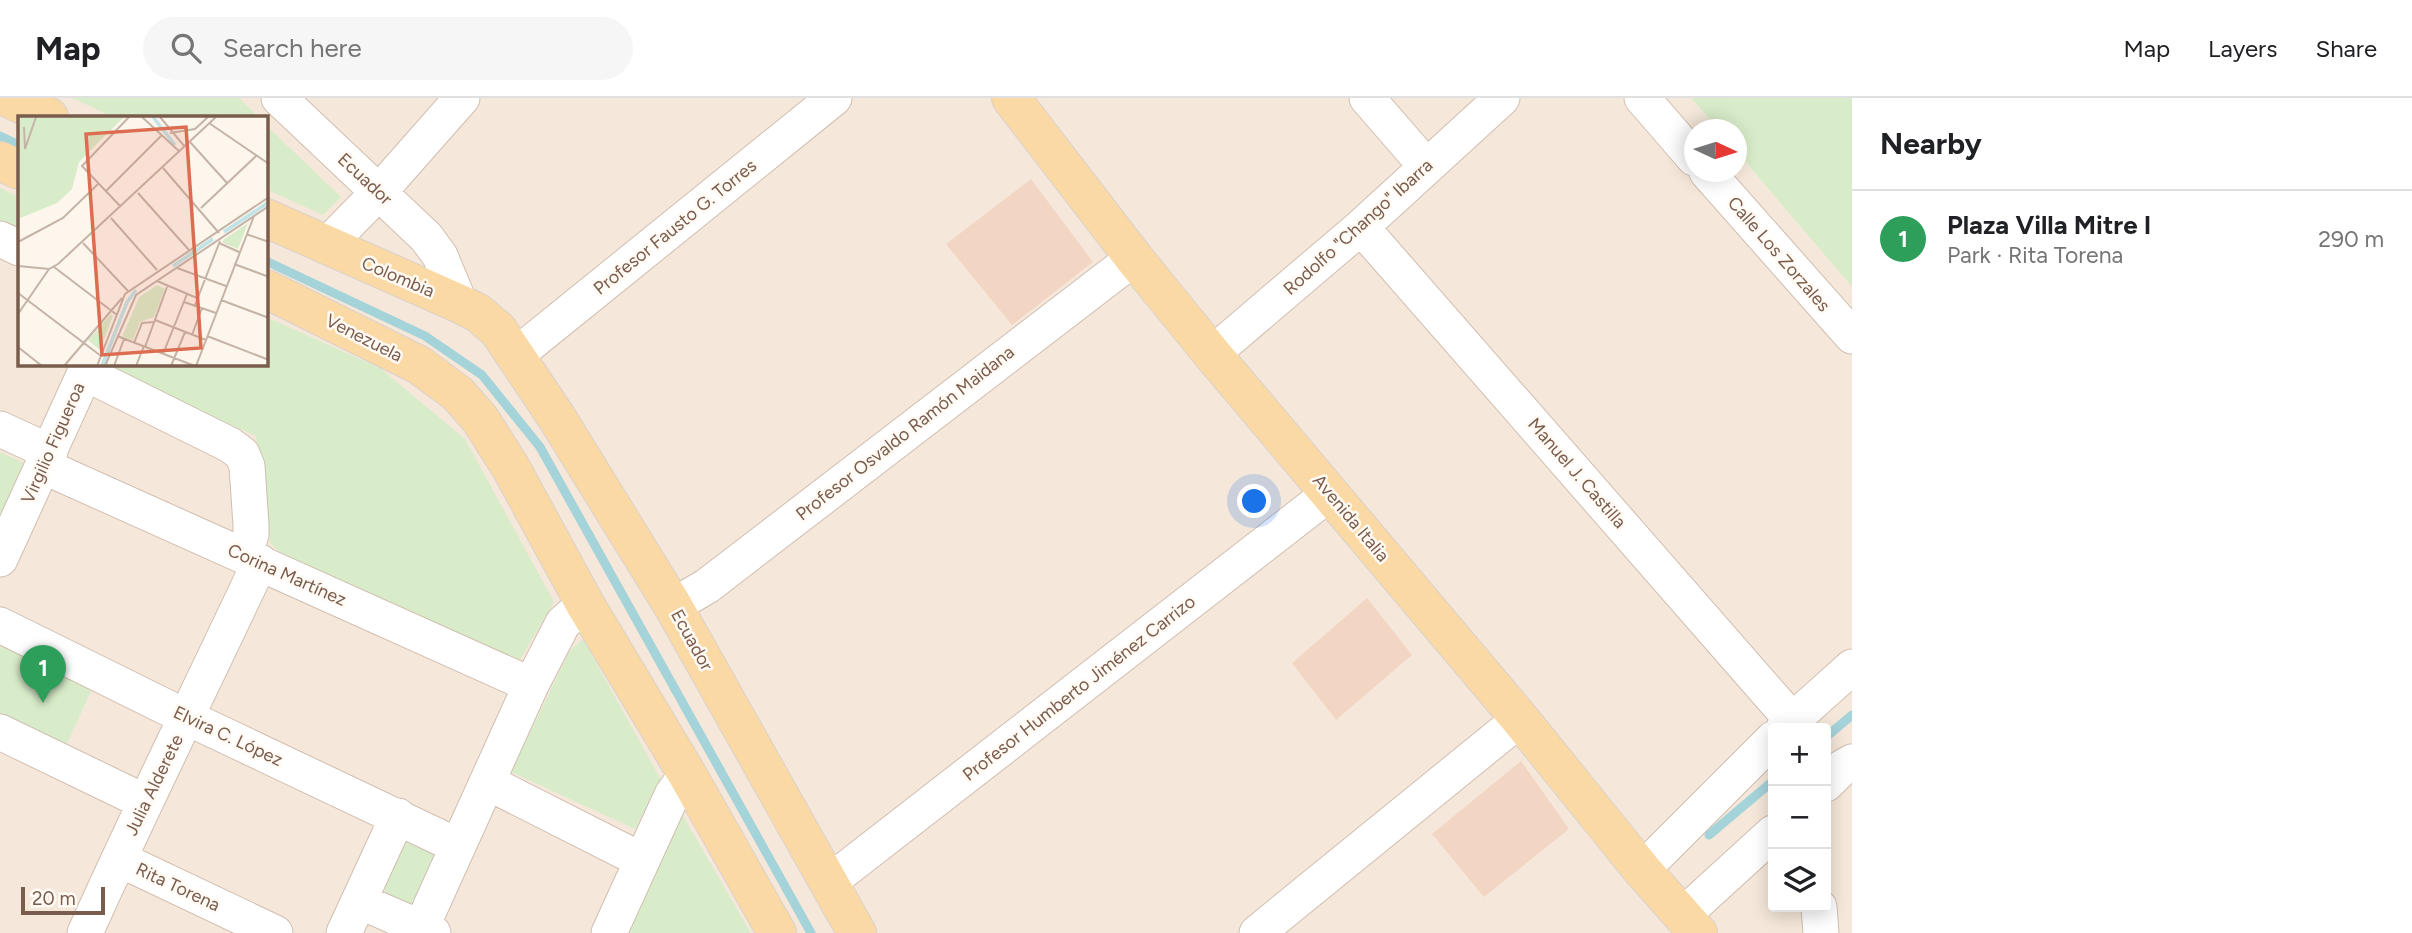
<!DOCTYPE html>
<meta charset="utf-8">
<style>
body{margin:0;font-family:Figtree,sans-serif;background:#f6f6f6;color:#202124}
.controls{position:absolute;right:21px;bottom:21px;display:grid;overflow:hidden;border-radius:7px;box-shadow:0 4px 18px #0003}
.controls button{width:63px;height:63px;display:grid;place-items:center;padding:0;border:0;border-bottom:2px solid #e0e0e0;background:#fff;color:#202124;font:35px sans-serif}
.compass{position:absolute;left:1684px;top:21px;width:63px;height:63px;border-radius:50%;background:#fff;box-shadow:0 4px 18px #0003;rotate:94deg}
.scale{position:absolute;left:21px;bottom:18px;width:84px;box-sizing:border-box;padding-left:7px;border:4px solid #7a5c4d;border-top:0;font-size:19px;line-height:24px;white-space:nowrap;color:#7a5c4d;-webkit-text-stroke:5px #fffaf3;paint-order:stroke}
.you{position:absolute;left:1255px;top:404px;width:24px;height:24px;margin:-18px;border:5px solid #fff;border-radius:50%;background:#1a73e8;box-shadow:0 0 0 10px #1a73e833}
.badge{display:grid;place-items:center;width:46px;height:46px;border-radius:50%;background:#b45309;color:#fff;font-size:23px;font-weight:700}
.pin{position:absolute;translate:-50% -58px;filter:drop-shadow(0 2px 4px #0008)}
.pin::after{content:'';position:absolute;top:37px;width:24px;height:21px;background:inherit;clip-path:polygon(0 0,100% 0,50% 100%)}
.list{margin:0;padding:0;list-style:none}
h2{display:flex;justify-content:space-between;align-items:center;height:91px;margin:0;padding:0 28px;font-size:30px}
h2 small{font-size:23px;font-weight:400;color:#757577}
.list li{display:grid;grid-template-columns:46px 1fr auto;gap:21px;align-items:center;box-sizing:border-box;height:98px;padding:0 28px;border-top:2px solid #e0e0e0}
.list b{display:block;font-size:26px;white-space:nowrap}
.list p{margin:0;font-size:23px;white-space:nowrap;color:#757577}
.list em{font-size:23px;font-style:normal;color:#757577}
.icon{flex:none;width:38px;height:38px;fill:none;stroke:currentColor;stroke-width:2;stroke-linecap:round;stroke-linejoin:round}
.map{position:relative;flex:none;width:1852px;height:835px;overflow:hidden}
header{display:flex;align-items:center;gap:42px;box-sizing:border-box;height:98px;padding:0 35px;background:#fff;border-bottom:2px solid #e0e0e0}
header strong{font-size:33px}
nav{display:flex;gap:38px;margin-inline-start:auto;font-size:24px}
.search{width:490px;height:63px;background:#f6f6f6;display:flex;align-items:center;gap:18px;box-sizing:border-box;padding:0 24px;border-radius:38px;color:#757577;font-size:26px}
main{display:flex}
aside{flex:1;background:#fff}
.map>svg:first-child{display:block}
.residential{fill:#f5e8da;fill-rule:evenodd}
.green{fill:#d8ecc9}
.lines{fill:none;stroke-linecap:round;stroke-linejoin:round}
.stream{stroke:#a5d3da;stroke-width:9}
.building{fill:#f3d5c3}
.minor-casing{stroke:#d1beb0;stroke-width:37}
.major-casing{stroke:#dad1cd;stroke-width:40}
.minor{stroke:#fff;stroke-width:35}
.major{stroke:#fbd9a5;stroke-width:38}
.labels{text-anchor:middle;stroke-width:5;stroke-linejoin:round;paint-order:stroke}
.street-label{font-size:18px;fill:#7a5c4d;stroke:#fffaf3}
.inset-river{fill:none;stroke:#bfe3e8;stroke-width:3.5}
.inset-road{fill:none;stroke:#c5b3a7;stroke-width:2}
.view{fill:#dc6d51;fill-opacity:0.15;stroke:#dc6d51;stroke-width:3.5}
.inset-edge{fill:none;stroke:#7a5c4d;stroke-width:3.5}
</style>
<header>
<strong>Map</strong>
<div class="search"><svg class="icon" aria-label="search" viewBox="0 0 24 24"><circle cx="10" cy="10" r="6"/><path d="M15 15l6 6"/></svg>Search here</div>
<nav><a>Map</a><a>Layers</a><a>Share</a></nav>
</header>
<main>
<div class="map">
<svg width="1852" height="835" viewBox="0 0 1852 835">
<rect width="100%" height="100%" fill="#fdf6ec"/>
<path class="residential" d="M 0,0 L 1691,0 L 1718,31 L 1694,32 L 1694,74 L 1736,74 L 1737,54 L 1852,189 L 1852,835 L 0,835 ZM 19,19 L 266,19 L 266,266 L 19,266 ZM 1773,630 L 1826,630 L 1826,809 L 1773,809 Z"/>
<path class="green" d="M 72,0 L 239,0 L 258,19 L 113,19 Z
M 1691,0 L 1852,0 L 1852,189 L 1737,54 L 1736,32 L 1718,31 Z
M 266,27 L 341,99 L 323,117 L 266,91 Z
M 0,90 L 19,99 L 19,133 L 0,124 Z
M 266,219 L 380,270 L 465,341 L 554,504 L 518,565 L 288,462 L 270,445 L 256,338 L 106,272 L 105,266 L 266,266 Z
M 0,354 L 26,366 L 0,422 Z
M 0,538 L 94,587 L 63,654 L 0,622 Z
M 583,541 L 661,682 L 635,731 L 511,674 L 569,554 Z
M 676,715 L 683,718 L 751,835 L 625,835 Z
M 403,737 L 439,759 L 420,801 L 408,806 L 386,797 L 383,785 Z"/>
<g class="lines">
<path class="stream" d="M 0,38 L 19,47
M 266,163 L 425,238 L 482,277 L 540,349 L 811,835
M 1826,639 L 1852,617
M 1709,737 L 1773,683"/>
</g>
<path class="building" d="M 1031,81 L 1093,164 L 1012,227 L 946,146 Z
M 1367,500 L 1412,557 L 1336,622 L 1292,565 Z
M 1521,663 L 1569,731 L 1484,799 L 1432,736 Z"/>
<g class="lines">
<g class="minor-casing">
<path id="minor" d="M 279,0 L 426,139 L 440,158 L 460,206
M 1367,0 L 1426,68
M 1642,0 L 1694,60
M 1707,74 L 1852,238
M 1361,129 L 1792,622
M 0,141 L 19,150
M 326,148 L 379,94 L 462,0
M 1212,256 L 1361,129 L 1502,0
M 516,257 L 834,0
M 85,275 L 230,347 L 242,356 L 247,368 L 251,427 L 251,437 L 243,457
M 0,331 L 50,354
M 43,368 L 531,587
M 0,461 L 89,266
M 673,508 L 707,488 L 1134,160
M 0,527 L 188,620 L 458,748
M 1784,630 L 1852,569
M 0,634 L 145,704
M 487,684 L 641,762
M 1826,686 L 1843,669 L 1852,664
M 119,761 L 275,835
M 1642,772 L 1773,641
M 828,785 L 1330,395
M 359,803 L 433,835
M 1819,809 L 1821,835
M 1682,818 L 1773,735
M 421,830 L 531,587 L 563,525 L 585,506
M 85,835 C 141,710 202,588 260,464
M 344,835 L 398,718
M 609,835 L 672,697 L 687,676
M 1257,835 L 1520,621"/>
</g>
<g class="major-casing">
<path id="major" d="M 8,0 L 49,19
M 1011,0 L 1134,160 L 1212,256 L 1520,621 L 1642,772 L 1698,835
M 0,63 L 19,72
M 266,120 L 460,206 L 478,215 L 498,232 L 557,320 L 673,508 L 857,835
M 266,191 L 419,267 L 458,296 L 480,321 L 511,370 L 585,506 L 687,676 L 777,835"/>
</g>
<use href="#minor" class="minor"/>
<use href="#major" class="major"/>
</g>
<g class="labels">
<g class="street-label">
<text transform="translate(365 81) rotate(43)" y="6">Ecuador</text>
<text transform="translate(675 129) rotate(-39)" y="6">Profesor Fausto G. Torres</text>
<text transform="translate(1358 129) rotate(-42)" y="6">Rodolfo "Chango" Ibarra</text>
<text transform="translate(1779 156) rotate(49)" y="6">Calle Los Zorzales</text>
<text transform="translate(398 179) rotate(23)" y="6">Colombia</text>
<text transform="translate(364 240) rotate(27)" y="6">Venezuela</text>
<text transform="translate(905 335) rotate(-38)" y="6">Profesor Osvaldo Ramón Maidana</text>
<text transform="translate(53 345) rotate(-66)" y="6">Virgilio Figueroa</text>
<text transform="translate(1577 375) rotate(49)" y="6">Manuel J. Castilla</text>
<text transform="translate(1351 420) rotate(50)" y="6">Avenida Italia</text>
<text transform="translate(287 477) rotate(24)" y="6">Corina Martínez</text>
<text transform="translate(692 542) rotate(61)" y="6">Ecuador</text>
<text transform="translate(1079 590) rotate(-38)" y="6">Profesor Humberto Jiménez Carrizo</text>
<text transform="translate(228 638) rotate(25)" y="6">Elvira C. López</text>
<text transform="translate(154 687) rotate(-64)" y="6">Julia Alderete</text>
<text transform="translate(178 789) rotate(25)" y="6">Rita Torena</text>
</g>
</g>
<g transform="translate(18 18)">
<rect width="250" height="250" fill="#fdf6ec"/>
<path d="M 0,1 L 106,1 L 61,46 L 54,73 L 39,87 L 0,103 ZM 230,107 L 220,133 L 205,127 L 205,124 ZM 139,169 L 147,173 L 136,201 L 122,206 L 115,224 L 104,221 L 121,181 ZM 93,198 L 95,200 L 82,234 L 70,224 Z" fill="#d8ecc9"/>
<path class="inset-river" d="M 135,1 L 157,29M 206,116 L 251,86M 155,150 L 195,123M 84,250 L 109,186 L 118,174"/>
<path class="inset-road" d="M 124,1 L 162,36M 142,1 L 167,31M 191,7 L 251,48M 6,11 L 7,33 L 18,1M 152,17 L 177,13 L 190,1M 172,26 L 209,67M 145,52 L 201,117M 88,75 L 143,20M 120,77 L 171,134M 103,91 L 64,50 L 111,1M 183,92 L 238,40M 93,102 L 139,154M 228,118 L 251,126M 0,126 L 45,102 L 80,68M 65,127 L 110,175M 201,127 L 221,136M 216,148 L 251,161M 0,150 L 31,153 L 40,148 L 198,1M 36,151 L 99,199M 159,152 L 208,170M 139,165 L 179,182M 0,177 L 83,240M 203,184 L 251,202M 166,186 L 198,197M 177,189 L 202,125M 0,198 L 31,153M 137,204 L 188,224M 174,219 L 184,192M 99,220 L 177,250M 189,220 L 251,244M 116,227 L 124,207 L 136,206M 0,231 L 24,250M 127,231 L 149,171M 145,238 L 169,178M 46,250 L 104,182M 79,250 L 107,178 L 251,81M 87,250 L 118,179 L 251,90M 96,250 L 106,223M 118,250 L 126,230M 153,250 L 167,216M 178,250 L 236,100"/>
<path class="view" d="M 168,11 L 183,232 L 84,239 L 68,18 Z"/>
<rect width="250" height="250" class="inset-edge"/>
</g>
</svg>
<div class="controls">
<button>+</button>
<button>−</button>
<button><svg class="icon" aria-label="layers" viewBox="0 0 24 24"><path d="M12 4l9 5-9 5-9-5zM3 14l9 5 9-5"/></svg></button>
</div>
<svg class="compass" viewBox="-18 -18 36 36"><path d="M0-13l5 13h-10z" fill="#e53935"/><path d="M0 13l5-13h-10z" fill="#757577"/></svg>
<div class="scale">20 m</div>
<div class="you"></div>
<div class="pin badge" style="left:43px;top:605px;background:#2e9e5b">1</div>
</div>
<aside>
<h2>Nearby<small></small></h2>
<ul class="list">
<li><span class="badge" style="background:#2e9e5b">1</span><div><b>Plaza Villa Mitre I</b><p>Park · Rita Torena</p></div><em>290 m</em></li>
</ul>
</aside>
</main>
